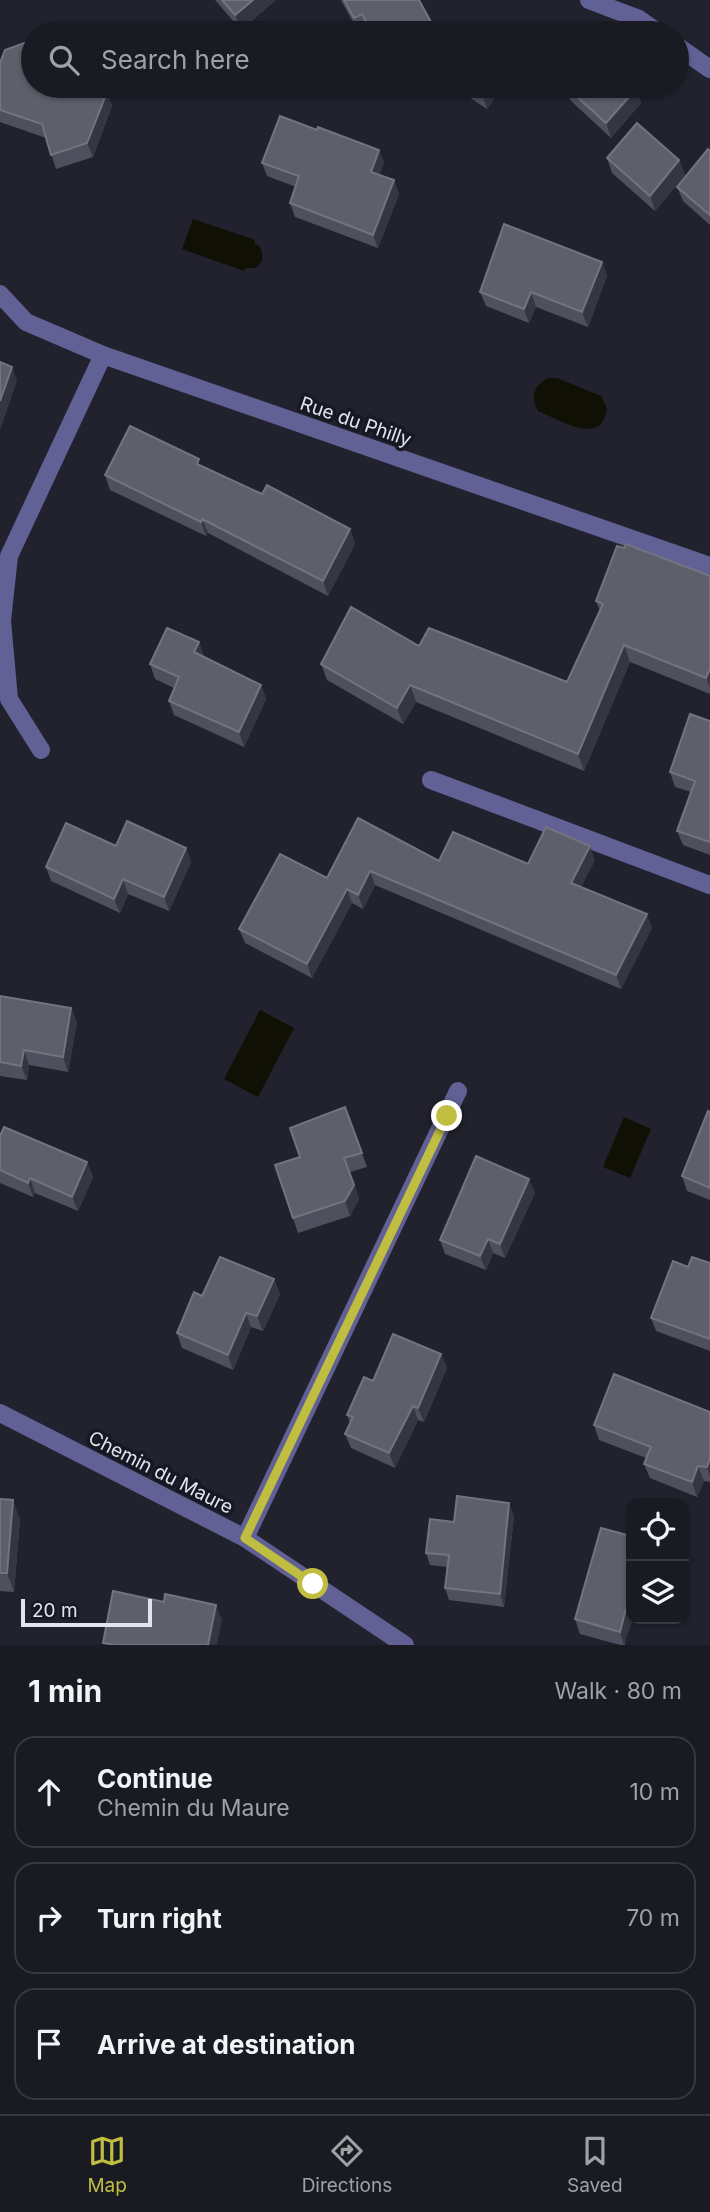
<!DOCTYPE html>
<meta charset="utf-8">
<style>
body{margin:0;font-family:Inter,sans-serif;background:#26272f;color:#f1f3f6}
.controls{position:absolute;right:21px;bottom:21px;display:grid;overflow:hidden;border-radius:14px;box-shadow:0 2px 5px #0004}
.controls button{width:63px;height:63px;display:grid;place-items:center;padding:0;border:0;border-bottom:2px solid #373840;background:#191a22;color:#f1f3f6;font:35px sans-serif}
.scale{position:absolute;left:21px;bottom:18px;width:131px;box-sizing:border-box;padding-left:7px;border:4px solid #e3e4ec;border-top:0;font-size:19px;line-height:24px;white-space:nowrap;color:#e3e4ec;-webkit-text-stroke:5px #181824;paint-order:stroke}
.stop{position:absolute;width:21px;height:21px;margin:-16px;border:5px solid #c0be41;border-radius:50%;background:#fff}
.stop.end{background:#c0be41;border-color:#fff;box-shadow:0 2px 7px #0008}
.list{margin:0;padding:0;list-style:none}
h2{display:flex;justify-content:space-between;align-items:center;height:91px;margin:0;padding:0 28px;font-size:30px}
h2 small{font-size:23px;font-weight:400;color:#9fa1a5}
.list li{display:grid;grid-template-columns:46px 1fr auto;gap:21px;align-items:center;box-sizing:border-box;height:112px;margin:0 14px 14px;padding:0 14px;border:2px solid #373840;border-radius:21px}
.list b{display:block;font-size:26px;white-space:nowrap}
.list p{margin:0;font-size:23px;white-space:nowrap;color:#9fa1a5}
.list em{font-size:23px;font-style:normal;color:#9fa1a5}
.icon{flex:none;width:38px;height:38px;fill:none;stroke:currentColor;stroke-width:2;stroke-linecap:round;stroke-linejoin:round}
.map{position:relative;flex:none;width:710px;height:1645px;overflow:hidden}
.search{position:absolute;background:#191a22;box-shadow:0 2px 5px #0004;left:21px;right:21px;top:21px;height:77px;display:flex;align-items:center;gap:18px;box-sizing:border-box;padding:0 24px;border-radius:38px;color:#9fa1a5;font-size:26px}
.sheet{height:469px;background:#191a22}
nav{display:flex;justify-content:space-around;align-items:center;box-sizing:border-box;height:98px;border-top:2px solid #373840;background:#191a22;font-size:19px;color:#9fa1a5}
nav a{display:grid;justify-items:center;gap:4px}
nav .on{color:#c0be41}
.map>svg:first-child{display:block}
.water{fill:#101004}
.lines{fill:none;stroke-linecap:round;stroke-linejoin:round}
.minor{stroke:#616196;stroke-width:18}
.wall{fill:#4f4f5d}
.shaded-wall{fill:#363643}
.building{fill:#5f5f6c;stroke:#747480;stroke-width:2}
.route{stroke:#c0be41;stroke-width:9}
.labels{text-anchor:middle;stroke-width:7;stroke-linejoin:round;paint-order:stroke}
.street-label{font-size:19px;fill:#e3e4ec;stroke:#181824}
</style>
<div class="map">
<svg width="710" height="1645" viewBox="0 0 710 1645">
<rect width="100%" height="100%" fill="#21222d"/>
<path class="water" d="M 193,219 L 255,240 L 254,243 C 262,246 263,253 262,261 L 256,268 L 246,268 L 244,271 L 182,249 Z
M 548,378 L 557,378 L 601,396 L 607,409 C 602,447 560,420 538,411 C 530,397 534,385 548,378 Z
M 260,1010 L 294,1028 L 258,1097 L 224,1079 Z
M 624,1117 L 651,1129 L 630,1178 L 603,1167 Z"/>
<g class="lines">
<path class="minor" d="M 589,0 L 639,19 L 659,33
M 677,46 L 710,69
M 0,294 L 26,322 L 103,355 L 710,566
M 41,750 L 9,699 L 2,621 L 9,556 L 103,355
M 431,780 L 710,885
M 0,1413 L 245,1538 L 405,1645
M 245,1538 L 458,1091"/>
</g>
<path class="wall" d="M 215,0 L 276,0 L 241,30 Z
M 341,0 L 419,0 L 437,33 L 369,33 L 367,29 L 359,33 Z
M 0,63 L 33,86 L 107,92 L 112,106 L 93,157 L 56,169 L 46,138 L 0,122 Z
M 452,86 L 503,86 L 487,109 Z
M 565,86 L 636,89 L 641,103 L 611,138 L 570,100 Z
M 317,130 L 379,150 L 384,163 L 379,175 L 394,180 L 399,194 L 378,248 L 295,217 L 290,203 L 296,187 L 267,176 L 262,163 Z
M 710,151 L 710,225 L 683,201 L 677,187 Z
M 607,158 L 679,160 L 685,175 L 655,211 L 612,173 Z
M 602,262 L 607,276 L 588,327 L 536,307 L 529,323 L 486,306 L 480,292 Z
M 202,467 L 262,494 L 350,529 L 355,544 L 328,596 L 208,533 L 206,536 L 110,490 L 105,475 Z
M 710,576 L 710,694 L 630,662 L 584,771 L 416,702 L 403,724 L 327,680 L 321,664 L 419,646 L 567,682 L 600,611 L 596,601 Z
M 199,642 L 204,657 L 261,685 L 266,699 L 244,747 L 174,715 L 169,701 L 174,688 L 155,679 L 150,664 Z
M 710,721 L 710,855 L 683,845 L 677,831 L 691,792 L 675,787 L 670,772 Z
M 116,846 L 186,848 L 191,862 L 169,911 L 128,894 L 120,913 L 51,881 L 46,867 Z
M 595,860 L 581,887 L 652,928 L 621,989 L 375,885 L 363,909 L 352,903 L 312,978 L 245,943 L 239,929 L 327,878 L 439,861 L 528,864 Z
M 0,996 L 71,1008 L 77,1023 L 68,1072 L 29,1065 L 27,1080 L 0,1076 Z
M 345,1107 L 367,1167 L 350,1172 L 359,1199 L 350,1216 L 298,1233 L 293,1218 L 300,1157 Z
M 710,1112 L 710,1200 L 687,1191 L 682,1176 Z
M 0,1136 L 87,1162 L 93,1177 L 78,1211 L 35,1193 L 33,1197 L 0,1183 Z
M 535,1193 L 505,1258 L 493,1253 L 486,1270 L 445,1254 L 440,1240 Z
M 710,1263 L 710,1351 L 656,1331 L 651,1318 Z
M 274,1279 L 280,1294 L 263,1331 L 251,1327 L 233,1370 L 182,1348 L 177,1333 L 202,1296 Z
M 441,1354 L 447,1368 L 424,1422 L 418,1420 L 395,1468 L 351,1448 L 345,1434 L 350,1423 L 347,1415 L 373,1381 Z
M 710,1412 L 710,1482 L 704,1481 L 697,1497 L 650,1478 L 644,1464 L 646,1458 L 599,1440 L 594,1425 Z
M 0,1499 L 20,1519 L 14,1592 L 0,1591 Z
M 514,1516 L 504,1607 L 449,1600 L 445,1588 L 447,1567 L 430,1565 L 426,1553 L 454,1522 Z
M 631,1536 L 625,1645 L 620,1645 L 580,1634 L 575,1619 Z"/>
<path class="shaded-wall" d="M 253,0 L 276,0 L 241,30 L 235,15 Z
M 487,86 L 503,86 L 487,109 L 482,94 Z
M 636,89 L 641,103 L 611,138 L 606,123 Z
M 107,92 L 112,106 L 93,157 L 87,143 Z
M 379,150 L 384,163 L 376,185 L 371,172 Z
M 679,160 L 685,175 L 655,211 L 650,196 Z
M 394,180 L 399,194 L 378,248 L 373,235 Z
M 602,262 L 607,276 L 588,327 L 582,312 Z
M 531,292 L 536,307 L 529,323 L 524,309 Z
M 12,367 L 17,381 L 0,430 L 0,401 Z
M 202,519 L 208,533 L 206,536 L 201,522 Z
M 350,529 L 355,544 L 328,596 L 323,581 Z
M 199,642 L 204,657 L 194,652 Z
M 624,645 L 630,662 L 584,771 L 578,754 Z
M 710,669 L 710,688 L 706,678 Z
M 261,685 L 266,699 L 244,747 L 239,732 Z
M 410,685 L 416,702 L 403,724 L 397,708 Z
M 590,846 L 595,860 L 576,897 L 571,883 Z
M 186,848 L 191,862 L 169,911 L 164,897 Z
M 370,871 L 375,885 L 363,909 L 358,895 Z
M 123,879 L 128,894 L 120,913 L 114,899 Z
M 347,889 L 352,903 L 312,978 L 307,964 Z
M 647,914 L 652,928 L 621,989 L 616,975 Z
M 71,1008 L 77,1023 L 68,1072 L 63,1057 Z
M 24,1050 L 29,1065 L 27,1080 L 21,1066 Z
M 344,1158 L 359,1199 L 350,1216 L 345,1201 Z
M 87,1162 L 93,1177 L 78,1211 L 72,1197 Z
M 30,1178 L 35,1193 L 33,1197 L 28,1183 Z
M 529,1179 L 535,1193 L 505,1258 L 500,1244 Z
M 488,1239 L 493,1253 L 486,1270 L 480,1256 Z
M 274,1279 L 280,1294 L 263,1331 L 257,1316 Z
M 246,1313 L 251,1327 L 233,1370 L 228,1355 Z
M 441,1354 L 447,1368 L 424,1422 L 418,1408 Z
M 413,1406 L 418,1420 L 395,1468 L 389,1453 Z
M 710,1459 L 710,1477 L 707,1467 Z
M 698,1466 L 704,1481 L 697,1497 L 692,1482 Z
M 13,1500 L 20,1519 L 14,1592 L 7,1573 Z
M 509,1503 L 514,1516 L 504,1607 L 500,1594 Z
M 631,1589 L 631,1619 L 633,1619 L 624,1645 L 620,1632 Z
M 216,1605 L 222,1620 L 217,1645 L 208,1645 Z"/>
<path class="building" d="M 222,0 L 253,0 L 235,15 Z
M 344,0 L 419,0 L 437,33 L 372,33 L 362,14 L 354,18 Z
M 33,40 L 33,86 L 91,86 L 107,92 L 87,143 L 51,155 L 42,124 L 0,110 L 0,63 L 5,50 Z
M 469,86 L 487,86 L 482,94 Z
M 565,86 L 633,86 L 636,89 L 606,123 Z
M 280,116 L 317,130 L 318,127 L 379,150 L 371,172 L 394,180 L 373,235 L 290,203 L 299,176 L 262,163 Z
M 637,123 L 679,160 L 650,196 L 607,158 Z
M 708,149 L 710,151 L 710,215 L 677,187 Z
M 504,224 L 602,262 L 582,312 L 531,292 L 524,309 L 480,292 Z
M 0,362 L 12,367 L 0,401 Z
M 130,426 L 199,459 L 197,464 L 262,494 L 267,485 L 350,529 L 323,581 L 202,519 L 201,522 L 105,475 Z
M 626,544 L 710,576 L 710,669 L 706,678 L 624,645 L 578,754 L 410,685 L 397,708 L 321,664 L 351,607 L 419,646 L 429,628 L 567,682 L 603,604 L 596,601 L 617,546 L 624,548 Z
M 167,628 L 199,642 L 194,652 L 261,685 L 239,732 L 169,701 L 179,677 L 150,664 Z
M 690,714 L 710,721 L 710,842 L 677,831 L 695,781 L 670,772 Z
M 358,818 L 439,861 L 453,832 L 528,864 L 546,827 L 590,846 L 571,883 L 647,914 L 616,975 L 370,871 L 358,895 L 347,889 L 307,964 L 239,929 L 280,854 L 327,878 Z
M 127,821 L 186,848 L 164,897 L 123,879 L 114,899 L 46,867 L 66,823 L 116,846 Z
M 0,996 L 71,1008 L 63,1057 L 24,1050 L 21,1066 L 0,1062 Z
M 345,1107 L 362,1153 L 344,1158 L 354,1185 L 345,1201 L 293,1218 L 275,1165 L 300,1157 L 290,1128 Z
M 708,1111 L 710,1112 L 710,1188 L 682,1176 Z
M 4,1127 L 87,1162 L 72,1197 L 30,1178 L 28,1183 L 0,1170 L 0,1136 Z
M 476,1156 L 529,1179 L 500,1244 L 488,1239 L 480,1256 L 440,1240 Z
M 220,1257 L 274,1279 L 257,1316 L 246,1313 L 228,1355 L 177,1333 L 194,1292 L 202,1296 Z
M 692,1257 L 710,1263 L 710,1339 L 651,1318 L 673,1261 L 688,1267 Z
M 393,1334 L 441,1354 L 418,1408 L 413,1406 L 389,1453 L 345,1434 L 353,1417 L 347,1415 L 364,1377 L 373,1381 Z
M 614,1374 L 710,1412 L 710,1459 L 707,1467 L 698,1466 L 692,1482 L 644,1464 L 651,1447 L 594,1425 Z
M 457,1496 L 509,1503 L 500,1594 L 445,1588 L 449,1555 L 426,1553 L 430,1519 L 454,1522 Z
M 0,1499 L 13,1500 L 7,1573 L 0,1573 Z
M 601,1528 L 631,1536 L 631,1589 L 620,1632 L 575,1619 Z
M 113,1591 L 164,1602 L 165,1594 L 216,1605 L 208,1645 L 116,1645 L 103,1643 Z"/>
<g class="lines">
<path class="route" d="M 313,1584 L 245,1538 L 447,1116"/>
</g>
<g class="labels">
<g class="street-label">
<text transform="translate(356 421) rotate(19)" y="7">Rue du Philly</text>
<text transform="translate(161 1472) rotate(27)" y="7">Chemin du Maure</text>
</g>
</g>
</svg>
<div class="controls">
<button><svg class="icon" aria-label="locate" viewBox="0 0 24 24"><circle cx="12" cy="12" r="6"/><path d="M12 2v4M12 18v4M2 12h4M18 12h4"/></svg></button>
<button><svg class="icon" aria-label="layers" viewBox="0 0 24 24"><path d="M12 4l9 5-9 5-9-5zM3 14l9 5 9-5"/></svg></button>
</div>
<div class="scale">20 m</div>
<div class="stop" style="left:313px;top:1584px"></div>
<div class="stop end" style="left:447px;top:1116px"></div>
<div class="search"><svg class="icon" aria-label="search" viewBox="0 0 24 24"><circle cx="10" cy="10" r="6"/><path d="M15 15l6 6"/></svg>Search here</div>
</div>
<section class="sheet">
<h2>1 min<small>Walk · 80 m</small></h2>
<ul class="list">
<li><svg class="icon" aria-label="ahead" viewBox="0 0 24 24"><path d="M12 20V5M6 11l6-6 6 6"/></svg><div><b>Continue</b><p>Chemin du Maure</p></div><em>10 m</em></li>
<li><svg class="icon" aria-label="right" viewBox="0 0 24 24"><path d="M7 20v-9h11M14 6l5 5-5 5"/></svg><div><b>Turn right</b></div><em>70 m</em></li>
<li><svg class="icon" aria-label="arrive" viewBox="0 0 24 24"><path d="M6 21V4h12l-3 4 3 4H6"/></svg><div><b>Arrive at destination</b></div></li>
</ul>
</section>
<nav>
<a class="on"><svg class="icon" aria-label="map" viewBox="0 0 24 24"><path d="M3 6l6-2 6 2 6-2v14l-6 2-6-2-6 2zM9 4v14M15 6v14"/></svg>Map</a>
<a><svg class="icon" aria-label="directions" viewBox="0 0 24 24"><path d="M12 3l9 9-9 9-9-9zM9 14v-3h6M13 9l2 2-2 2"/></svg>Directions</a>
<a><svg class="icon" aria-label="saved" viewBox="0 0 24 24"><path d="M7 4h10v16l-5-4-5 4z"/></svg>Saved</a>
</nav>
